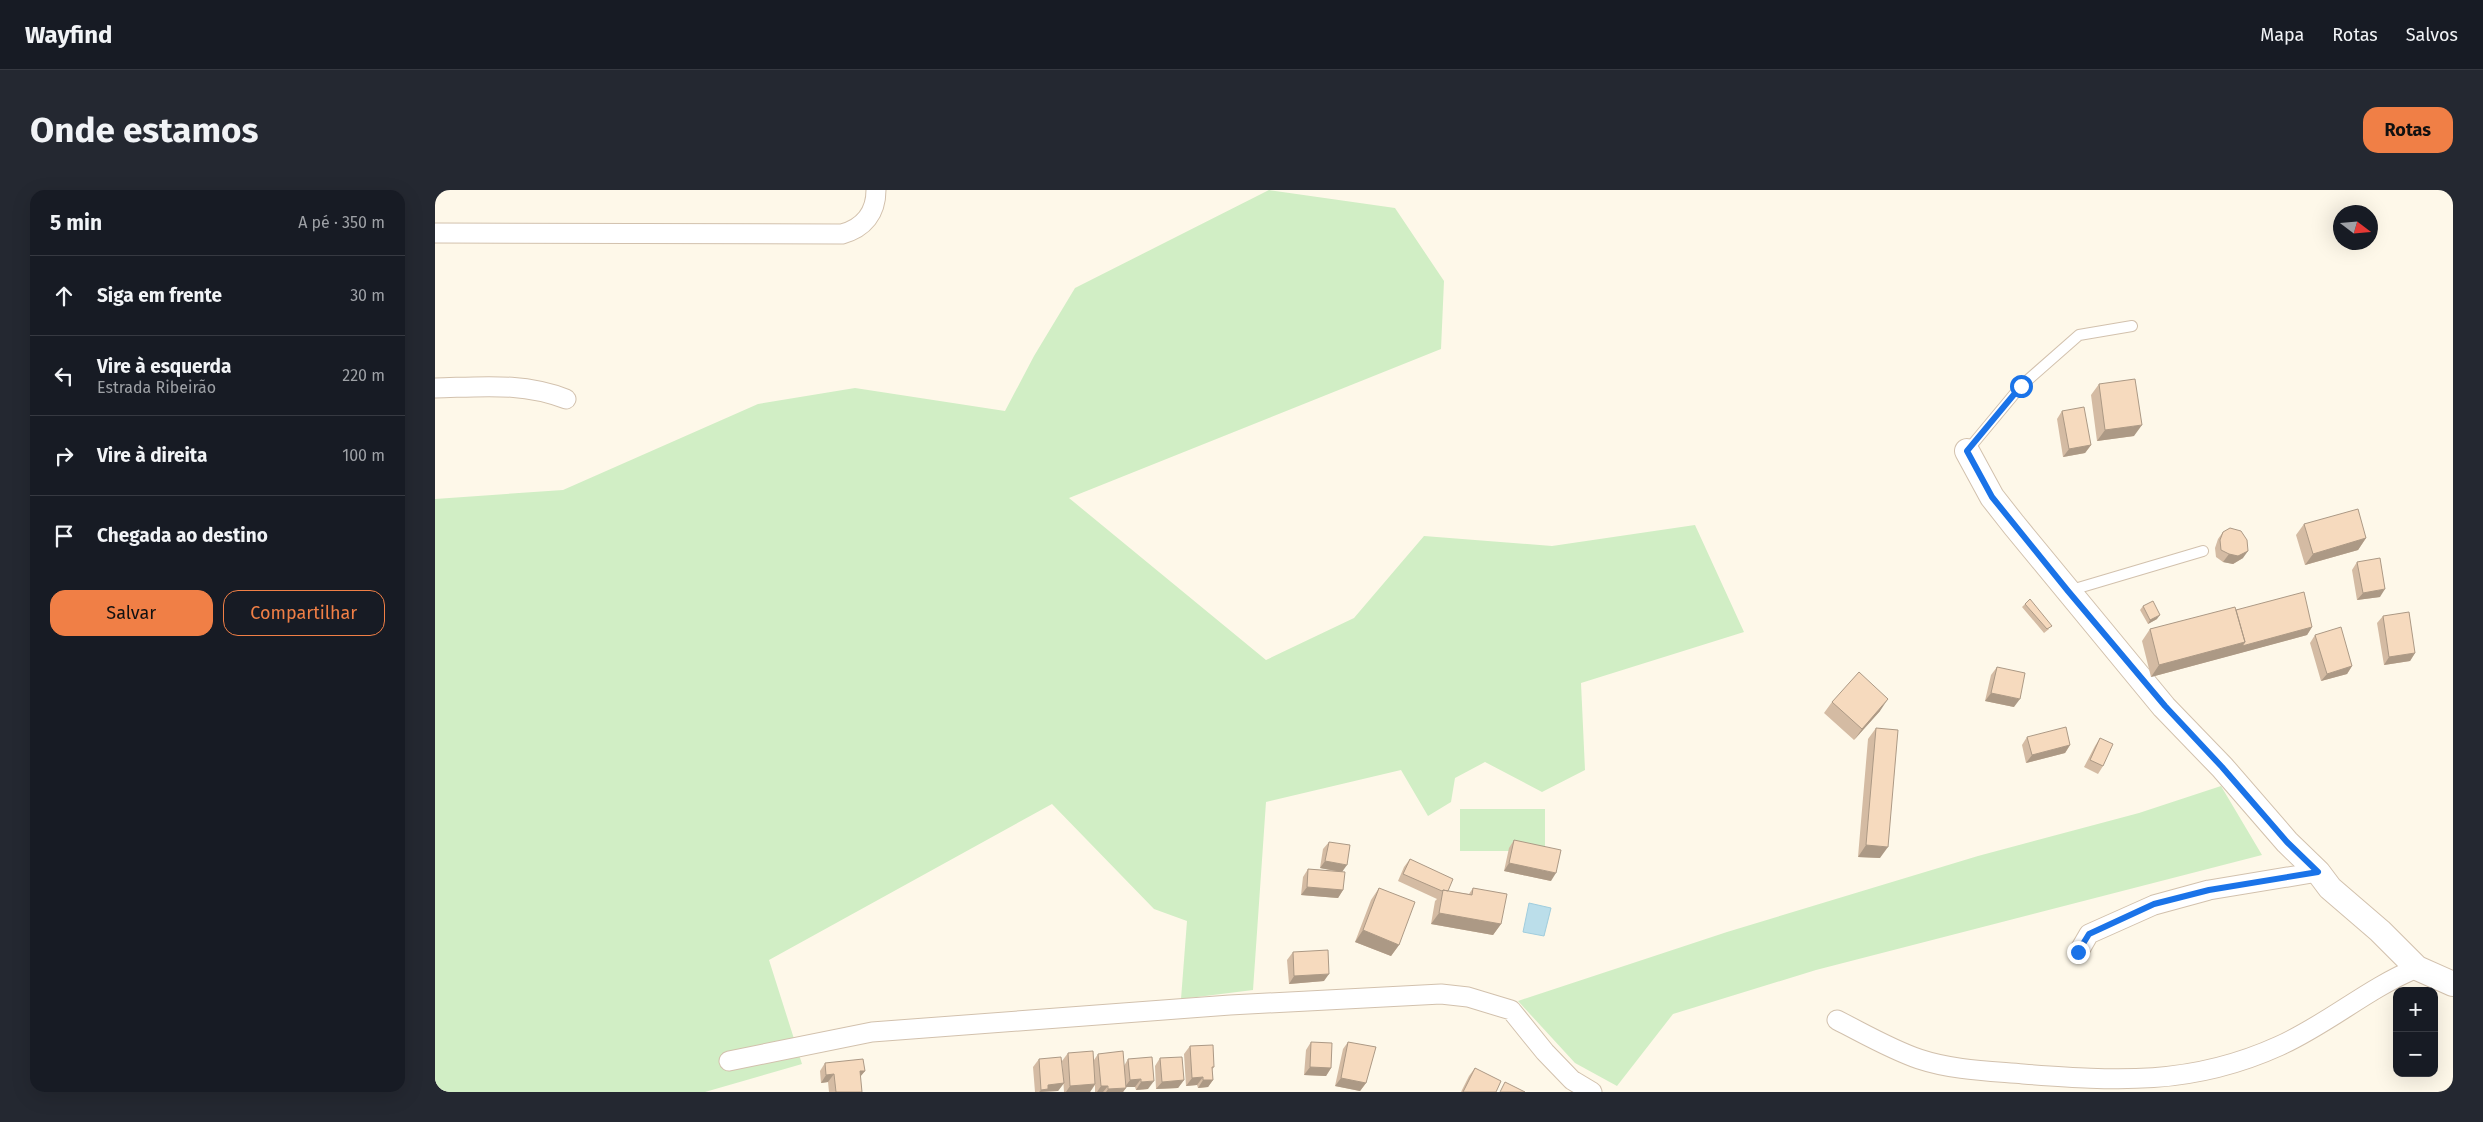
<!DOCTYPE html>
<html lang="pt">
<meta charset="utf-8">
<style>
body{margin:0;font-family:"Fira Sans",sans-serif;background:#242831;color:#f1f3f6}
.controls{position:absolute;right:15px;bottom:15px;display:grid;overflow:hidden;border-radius:10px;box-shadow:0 5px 20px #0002}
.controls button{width:45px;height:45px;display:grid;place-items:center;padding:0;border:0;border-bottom:1px solid #363941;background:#171b24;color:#f1f3f6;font:25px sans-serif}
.compass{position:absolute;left:1898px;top:15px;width:45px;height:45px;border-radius:50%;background:#171b24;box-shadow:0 5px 20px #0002;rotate:106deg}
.stop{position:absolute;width:15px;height:15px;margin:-11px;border:4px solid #1a73e8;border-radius:50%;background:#fff}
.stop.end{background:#1a73e8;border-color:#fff;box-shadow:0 1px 5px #0008}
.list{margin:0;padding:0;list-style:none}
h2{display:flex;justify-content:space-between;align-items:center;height:65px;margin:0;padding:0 20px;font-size:21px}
h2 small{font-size:16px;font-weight:400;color:#9ea1a6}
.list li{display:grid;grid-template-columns:32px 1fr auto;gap:15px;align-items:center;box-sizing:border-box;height:80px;padding:0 20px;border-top:1px solid #363941}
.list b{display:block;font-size:19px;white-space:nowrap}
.list p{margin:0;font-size:16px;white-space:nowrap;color:#9ea1a6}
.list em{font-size:16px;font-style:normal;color:#9ea1a6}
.actions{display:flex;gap:10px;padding:15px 20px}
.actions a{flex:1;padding:11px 0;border:1px solid #f07f46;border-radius:15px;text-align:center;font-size:18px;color:#f07f46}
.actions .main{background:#f07f46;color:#111}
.icon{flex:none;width:28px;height:28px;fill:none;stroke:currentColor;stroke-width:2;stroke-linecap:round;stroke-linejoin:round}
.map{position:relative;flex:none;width:2018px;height:902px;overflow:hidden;border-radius:15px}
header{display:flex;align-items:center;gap:30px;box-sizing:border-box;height:70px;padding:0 25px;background:#171b24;border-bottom:1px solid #363941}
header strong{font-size:24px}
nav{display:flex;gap:28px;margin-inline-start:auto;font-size:18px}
.intro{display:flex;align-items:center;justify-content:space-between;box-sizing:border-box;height:120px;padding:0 30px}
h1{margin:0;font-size:35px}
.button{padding:12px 22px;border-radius:15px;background:#f07f46;color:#111;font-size:18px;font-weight:700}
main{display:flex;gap:30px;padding:0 30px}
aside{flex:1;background:#171b24;border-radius:15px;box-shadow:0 5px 20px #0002}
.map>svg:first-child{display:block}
.green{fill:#d1eec5}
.water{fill:#bbdeea;stroke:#a0cddd}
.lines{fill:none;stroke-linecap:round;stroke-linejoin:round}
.service-casing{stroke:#d2c1ad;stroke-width:12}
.minor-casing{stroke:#d2c1ad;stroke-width:21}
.tertiary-casing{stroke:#d2c1ad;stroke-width:26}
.service{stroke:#fff;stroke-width:10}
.minor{stroke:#fff;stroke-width:19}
.tertiary{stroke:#fff;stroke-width:24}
.wall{fill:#d4bba3}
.shaded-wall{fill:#ac9985}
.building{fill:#f6dabe;stroke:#ac9985}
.route{stroke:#1a73e8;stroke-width:6}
</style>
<header>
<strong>Wayfind</strong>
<nav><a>Mapa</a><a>Rotas</a><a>Salvos</a></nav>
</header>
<div class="intro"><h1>Onde estamos</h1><a class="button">Rotas</a></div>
<main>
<aside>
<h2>5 min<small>A pé · 350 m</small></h2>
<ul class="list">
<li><svg class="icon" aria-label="ahead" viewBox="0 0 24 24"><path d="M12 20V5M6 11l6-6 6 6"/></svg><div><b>Siga em frente</b></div><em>30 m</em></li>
<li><svg class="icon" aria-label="left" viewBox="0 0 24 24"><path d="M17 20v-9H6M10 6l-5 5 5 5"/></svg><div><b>Vire à esquerda</b><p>Estrada Ribeirão</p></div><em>220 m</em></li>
<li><svg class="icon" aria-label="right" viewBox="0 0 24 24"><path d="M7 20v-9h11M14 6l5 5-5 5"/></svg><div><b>Vire à direita</b></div><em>100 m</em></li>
<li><svg class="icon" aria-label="arrive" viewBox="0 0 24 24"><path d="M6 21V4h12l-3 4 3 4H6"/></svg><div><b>Chegada ao destino</b></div></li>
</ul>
<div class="actions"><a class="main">Salvar</a><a>Compartilhar</a></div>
</aside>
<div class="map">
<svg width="2018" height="902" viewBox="0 0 2018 902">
<rect width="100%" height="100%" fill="#fef8e9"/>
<path class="green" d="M 834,0 L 960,18 L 1009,91 L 1006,159 L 634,308 L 831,470 L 919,428 L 989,346 L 1117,356 L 1260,335 L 1309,442 L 1146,493 L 1150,580 L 1107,602 L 1050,572 L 1020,588 L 1016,612 L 993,626 L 966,580 L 831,612 L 818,800 L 746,809 L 752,731 L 719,719 L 617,614 L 334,770 L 367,874 L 270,902 L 0,902 L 0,309 L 128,300 L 323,214 L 420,198 L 570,221 L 599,166 L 640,98 Z
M 1786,596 L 1827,665 L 1381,780 L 1238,824 L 1182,896 L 1140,873 L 1083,811 L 1292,742 L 1543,666 L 1704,623 Z
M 1025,619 L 1110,619 L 1110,661 L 1025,661 Z"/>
<path class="water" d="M 1094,713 L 1116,718 L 1109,746 L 1088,742 Z"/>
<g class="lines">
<g class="service-casing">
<path id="service" d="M 1532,261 L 1586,196 L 1644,145 L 1697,136
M 1633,401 L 1768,361"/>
</g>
<g class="minor-casing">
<path id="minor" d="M 0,43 L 407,44 C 429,38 441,23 441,0
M 0,198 C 46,197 87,192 131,209
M 1643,763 L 1654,744 L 1719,715 L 1774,700 L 1883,682
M 1402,830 C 1428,843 1455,859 1484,869 C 1517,880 1553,881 1588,884 C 1682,891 1756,896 1844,856 C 1893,834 1933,798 1982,778
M 294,871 L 437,842 L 795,815 L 1006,804 L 1033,807 L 1076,820 L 1110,862 L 1137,890 L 1157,902"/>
</g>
<g class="tertiary-casing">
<path id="tertiary" d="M 1532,261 L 1557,307 L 1579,335 L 1729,517 L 1787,577 L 1852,652 L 1883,682 L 1895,698 L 1945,741 L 1982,778 L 2018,794"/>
</g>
<use href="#service" class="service"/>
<use href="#minor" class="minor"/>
<use href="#tertiary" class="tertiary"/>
</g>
<path class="wall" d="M 1664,194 L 1699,246 L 1662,251 L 1656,205 Z
M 1627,221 L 1656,255 L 1650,263 L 1628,267 L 1622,229 Z
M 1869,334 L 1931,348 L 1923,360 L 1870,375 L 1861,345 Z
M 1788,342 L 1808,368 L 1798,374 L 1788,372 L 1781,367 L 1780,358 L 1783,349 Z
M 1922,372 L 1945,407 L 1922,410 L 1917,380 Z
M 1590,414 L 1614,439 L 1609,443 L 1587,417 Z
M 1708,416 L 1722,429 L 1713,434 L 1705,420 Z
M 1801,420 L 1877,437 L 1872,445 L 1716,487 L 1707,451 L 1715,439 Z
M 1948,426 L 1980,463 L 1975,471 L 1949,475 L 1942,433 Z
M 1880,445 L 1917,476 L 1912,484 L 1886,491 L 1875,453 Z
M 1562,477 L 1579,517 L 1550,511 L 1556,485 Z
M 1397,512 L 1445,521 L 1419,550 L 1389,523 Z
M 1441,538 L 1445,668 L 1423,667 L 1433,549 Z
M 1592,547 L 1635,555 L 1630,563 L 1591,573 L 1587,555 Z
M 1665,548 L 1668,576 L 1663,584 L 1649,577 L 1660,556 Z
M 1079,650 L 1116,691 L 1069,681 L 1074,658 Z
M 894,652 L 907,682 L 908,700 L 903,708 L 866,705 L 868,687 L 873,679 L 900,681 L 885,678 L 888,659 Z
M 975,669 L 1013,701 L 1034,704 L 1038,698 L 1066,734 L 1058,745 L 996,734 L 1000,711 L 1002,709 L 963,691 L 969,677 Z
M 944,698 L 964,755 L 956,766 L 920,752 L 936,710 Z
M 858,762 L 889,791 L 854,794 L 852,770 Z
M 876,852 L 896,878 L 891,886 L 869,885 L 871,860 Z
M 913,852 L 931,893 L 925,901 L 900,896 L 908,859 Z
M 755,856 L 779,877 L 777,880 L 778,890 L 773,897 L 763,898 L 762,895 L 751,896 L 749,864 Z
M 633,863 L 659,870 L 663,864 L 689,876 L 693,869 L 713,899 L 701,900 L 700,897 L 691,897 L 688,902 L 660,902 L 660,895 L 655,902 L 629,902 L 627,871 Z
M 725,868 L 749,890 L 743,898 L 721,899 L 720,876 Z
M 604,869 L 629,893 L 623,901 L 600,902 L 598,877 Z
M 390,873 L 430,881 L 425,887 L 427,902 L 394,902 L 393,892 L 386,893 L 385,881 Z
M 1040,878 L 1061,902 L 1026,902 L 1034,886 Z"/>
<path class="shaded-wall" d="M 1707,235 L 1699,246 L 1662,251 L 1670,240 Z
M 1656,255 L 1650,263 L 1628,267 L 1634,259 Z
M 1931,348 L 1923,360 L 1870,375 L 1878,364 Z
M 1813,361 L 1808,368 L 1798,374 L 1788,372 L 1794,364 Z
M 1950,399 L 1945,407 L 1922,410 L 1928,403 Z
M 1725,425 L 1722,429 L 1713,434 L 1715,430 Z
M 1877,437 L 1872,445 L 1802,464 L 1807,456 Z
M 1810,452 L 1802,464 L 1716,487 L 1724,475 Z
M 1980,463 L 1975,471 L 1949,475 L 1954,467 Z
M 1917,476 L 1912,484 L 1886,491 L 1892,484 Z
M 1556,503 L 1585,509 L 1579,517 L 1550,511 Z
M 1453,509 L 1445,521 L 1419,550 L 1427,539 Z
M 1635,555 L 1630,563 L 1591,573 L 1597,565 Z
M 1431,655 L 1453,657 L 1445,668 L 1423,667 Z
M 890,671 L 912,675 L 907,682 L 885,678 Z
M 1074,673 L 1121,683 L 1116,691 L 1069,681 Z
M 872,697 L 908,700 L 903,708 L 866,705 Z
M 1004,723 L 1066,734 L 1058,745 L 996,734 Z
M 928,740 L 964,755 L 956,766 L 920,752 Z
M 894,784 L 889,791 L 854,794 L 859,786 Z
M 875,877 L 896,878 L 891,886 L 869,885 Z
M 425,881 L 430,881 L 424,888 Z
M 399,884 L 393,892 L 386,893 L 391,885 Z
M 768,887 L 762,895 L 751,896 L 757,888 Z
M 906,888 L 931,893 L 925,901 L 900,896 Z
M 706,889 L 700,897 L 690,897 L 695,890 Z
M 749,890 L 743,898 L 721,899 L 727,892 Z
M 768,890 L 778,890 L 773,897 L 763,898 Z
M 719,891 L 713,899 L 701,900 L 706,892 Z
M 629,893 L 623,901 L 604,902 L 606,900 L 613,895 Z
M 660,894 L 655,902 L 631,902 L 635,896 Z
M 666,896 L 673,896 L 668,902 L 662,902 Z
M 691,898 L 688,902 L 671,902 L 673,899 Z"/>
<path class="building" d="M 1700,189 L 1707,235 L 1670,240 L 1664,194 Z
M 1649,217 L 1656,255 L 1634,259 L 1627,221 Z
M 1923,319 L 1931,348 L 1878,364 L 1869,334 Z
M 1795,338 L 1806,341 L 1812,350 L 1813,361 L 1803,366 L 1794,364 L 1786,360 L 1785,350 L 1788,342 Z
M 1945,368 L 1950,399 L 1928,403 L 1922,372 Z
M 1869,402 L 1877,437 L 1807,456 L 1810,452 L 1801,420 Z
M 1595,409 L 1617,436 L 1612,439 L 1590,414 Z
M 1718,411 L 1725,425 L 1715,430 L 1708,416 Z
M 1800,417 L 1810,452 L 1724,475 L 1715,439 Z
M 1974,422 L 1980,463 L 1954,467 L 1948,426 Z
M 1906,437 L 1917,476 L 1892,484 L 1880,445 Z
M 1562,477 L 1590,483 L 1585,509 L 1556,503 Z
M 1424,482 L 1453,509 L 1427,539 L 1397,512 Z
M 1631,537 L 1635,555 L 1597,565 L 1592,547 Z
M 1441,538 L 1463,540 L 1453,657 L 1431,655 Z
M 1665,548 L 1678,554 L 1668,576 L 1655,570 Z
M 1079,650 L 1126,660 L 1121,683 L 1074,673 Z
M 894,652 L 915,655 L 912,675 L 890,671 Z
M 975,669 L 1018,689 L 1013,701 L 1008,700 L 1007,701 L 968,684 Z
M 873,679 L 910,682 L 908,700 L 872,697 Z
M 944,698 L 980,712 L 964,755 L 928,740 Z
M 1038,698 L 1072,704 L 1066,734 L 1004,723 L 1008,700 L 1037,705 Z
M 893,760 L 894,784 L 859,786 L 858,762 Z
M 876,852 L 897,853 L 896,878 L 875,877 Z
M 913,852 L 941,857 L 931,893 L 906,888 Z
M 778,855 L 779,877 L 777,877 L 778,890 L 768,890 L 768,887 L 757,888 L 755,856 Z
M 658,861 L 660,894 L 635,896 L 633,863 Z
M 688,861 L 691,898 L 673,899 L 673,896 L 666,896 L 663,864 Z
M 626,867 L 629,893 L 613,895 L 613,899 L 606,900 L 604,869 Z
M 717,867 L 719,891 L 706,892 L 706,889 L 695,890 L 693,869 Z
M 747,867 L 749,890 L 727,892 L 725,868 Z
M 428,869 L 430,881 L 425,881 L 427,902 L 401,902 L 399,884 L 391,885 L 390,873 Z
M 1040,878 L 1066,891 L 1061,902 L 1028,902 Z
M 1070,892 L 1090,902 L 1065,902 Z"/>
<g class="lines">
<path class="route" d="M 1586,196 L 1532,261 L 1557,307 L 1633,401 L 1730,516 L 1787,577 L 1852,652 L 1883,682 L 1774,700 L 1719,714 L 1654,744 L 1643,762"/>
</g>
</svg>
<div class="controls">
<button>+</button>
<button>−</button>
</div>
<svg class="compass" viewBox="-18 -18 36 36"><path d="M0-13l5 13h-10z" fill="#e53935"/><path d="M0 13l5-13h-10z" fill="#9ea1a6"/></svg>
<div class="stop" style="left:1586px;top:196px"></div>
<div class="stop end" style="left:1643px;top:762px"></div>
</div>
</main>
